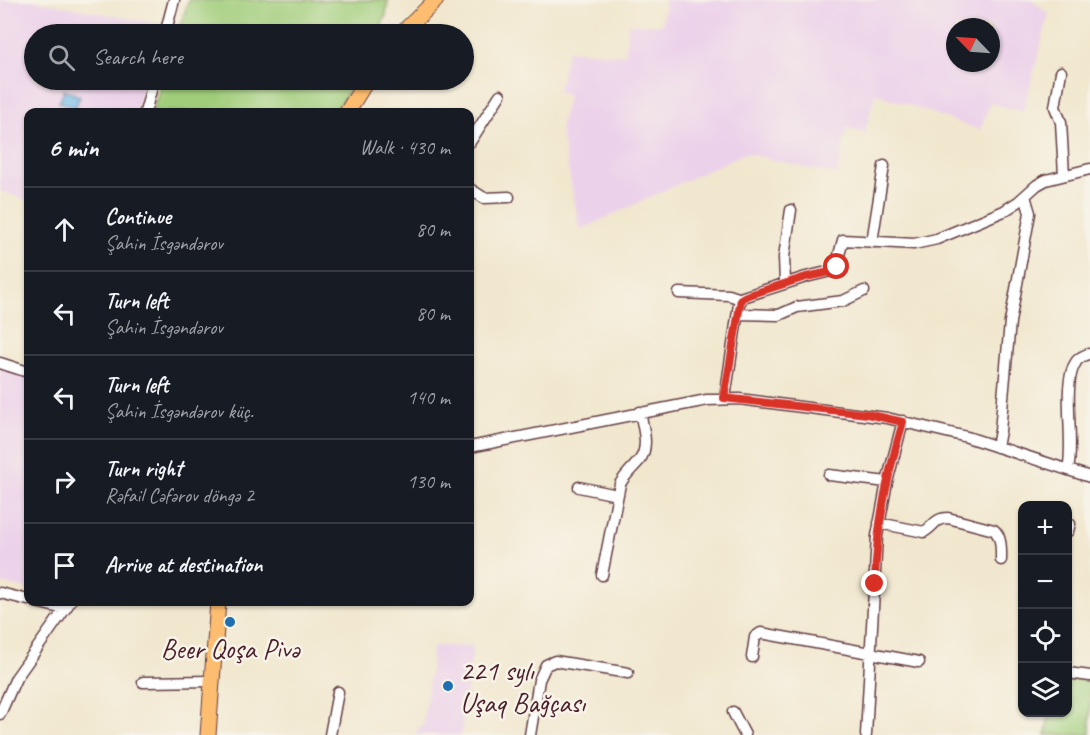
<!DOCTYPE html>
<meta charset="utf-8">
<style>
body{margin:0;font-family:Caveat,sans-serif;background:#242831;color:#f1f3f6}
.controls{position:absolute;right:18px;bottom:18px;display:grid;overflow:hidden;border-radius:12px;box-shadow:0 2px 4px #0004}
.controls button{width:54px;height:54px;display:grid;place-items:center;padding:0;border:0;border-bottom:2px solid #363941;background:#171b24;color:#f1f3f6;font:30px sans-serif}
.compass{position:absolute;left:946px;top:18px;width:54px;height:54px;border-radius:50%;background:#171b24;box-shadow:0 2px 4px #0004;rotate:295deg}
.stop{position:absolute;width:18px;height:18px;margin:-14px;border:4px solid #d93025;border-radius:50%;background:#fff}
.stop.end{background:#d93025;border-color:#fff;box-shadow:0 2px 6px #0008}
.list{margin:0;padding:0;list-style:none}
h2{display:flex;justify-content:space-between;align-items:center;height:78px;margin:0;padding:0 24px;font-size:26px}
h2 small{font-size:20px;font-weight:400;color:#9ea1a6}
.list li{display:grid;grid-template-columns:39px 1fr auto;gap:18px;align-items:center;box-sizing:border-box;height:84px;padding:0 24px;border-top:2px solid #363941}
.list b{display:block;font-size:22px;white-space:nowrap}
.list p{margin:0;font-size:20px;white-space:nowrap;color:#9ea1a6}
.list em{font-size:20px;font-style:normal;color:#9ea1a6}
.icon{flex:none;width:33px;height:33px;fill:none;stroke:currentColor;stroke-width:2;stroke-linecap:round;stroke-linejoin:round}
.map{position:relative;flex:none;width:1090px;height:735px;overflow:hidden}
.search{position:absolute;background:#171b24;box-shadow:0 2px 4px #0004;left:24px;top:24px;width:450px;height:66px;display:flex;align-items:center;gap:15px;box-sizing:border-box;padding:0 21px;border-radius:33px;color:#9ea1a6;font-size:22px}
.panel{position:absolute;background:#171b24;box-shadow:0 2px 4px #0004;left:24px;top:108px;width:450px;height:498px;border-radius:12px}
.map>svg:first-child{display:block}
.built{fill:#ecd1ea;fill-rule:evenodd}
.green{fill:#a0cd7a;stroke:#757652;stroke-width:1.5}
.water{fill:#6ebce8;stroke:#5c6e8a;stroke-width:1.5}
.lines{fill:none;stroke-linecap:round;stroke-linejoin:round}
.minor-casing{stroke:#633d43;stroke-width:13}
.primary-casing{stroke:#633d43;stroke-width:17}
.minor{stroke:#fff;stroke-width:10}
.primary{stroke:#fcbd6f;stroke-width:15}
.route{stroke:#d93025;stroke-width:8}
.poi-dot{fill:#1f6fb2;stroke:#f7f3e8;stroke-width:2}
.labels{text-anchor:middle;stroke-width:5;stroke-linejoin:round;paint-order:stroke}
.poi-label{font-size:28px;fill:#4a1f2b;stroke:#f7f3e8}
</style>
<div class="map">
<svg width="1090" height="735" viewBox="0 0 1090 735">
<rect width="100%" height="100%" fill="#f7f3e8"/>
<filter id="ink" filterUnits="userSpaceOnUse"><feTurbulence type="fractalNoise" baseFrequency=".0167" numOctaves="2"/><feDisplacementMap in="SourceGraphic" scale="12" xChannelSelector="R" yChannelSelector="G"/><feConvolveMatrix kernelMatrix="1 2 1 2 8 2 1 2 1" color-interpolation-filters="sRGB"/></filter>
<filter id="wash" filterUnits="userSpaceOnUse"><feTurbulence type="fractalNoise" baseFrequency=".008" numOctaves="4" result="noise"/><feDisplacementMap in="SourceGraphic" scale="24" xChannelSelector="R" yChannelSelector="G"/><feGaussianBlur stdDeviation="1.35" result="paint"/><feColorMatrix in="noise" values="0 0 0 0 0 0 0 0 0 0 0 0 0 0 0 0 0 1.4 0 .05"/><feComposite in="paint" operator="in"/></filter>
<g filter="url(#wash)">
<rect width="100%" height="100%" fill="#f1e7ce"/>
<path class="built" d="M 0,0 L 32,0 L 159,24 L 156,34 L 34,34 L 34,80 L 145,80 L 136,112 L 28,112 L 28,200 L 0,191 Z
M 665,0 L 1032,0 L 1049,14 L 1023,112 L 990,103 L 980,130 L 875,93 L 865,133 L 847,128 L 837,175 L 745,153 L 580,230 L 560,128 L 568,96 L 558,91 L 568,50 L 625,55 L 628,24 L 662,25 ZM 955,27 L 991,27 L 991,63 L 955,63 Z
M 0,366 L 28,376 L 28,589 L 0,583 Z
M 433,646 L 473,646 L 461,735 L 415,735 L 420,726 L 423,726 Z"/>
<path class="green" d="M 189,0 L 388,0 L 386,15 L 378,34 L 177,34 Z
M 163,80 L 355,80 L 335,112 L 152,112 Z
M 1068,677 L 1090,681 L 1090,735 L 1046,735 L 1049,713 L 1068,712 Z"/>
<path class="water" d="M 64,90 L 80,96 L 75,108 L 59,102 Z"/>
</g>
<g filter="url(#ink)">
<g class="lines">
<g class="minor-casing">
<path id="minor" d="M 165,34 L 174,0
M 1061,72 L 1055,107 L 1061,122 L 1064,175
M 145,112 L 154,80
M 470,142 L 500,95
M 470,189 L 484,198 L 509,197
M 872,242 L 884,166
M 785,283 L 784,257 L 791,210
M 679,293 L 729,295 L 741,299
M 738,314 L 779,315 L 797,307 L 843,301 L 864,291
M 0,363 L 28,372
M 725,398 L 739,304 L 743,297 L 806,277 L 835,270 L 843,240 L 914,244 L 937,239 L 1004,211 L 1018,202 L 1037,185 L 1046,180 L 1090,169
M 470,447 L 707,400 L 739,399 L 887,418 L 967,437 L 1090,477
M 997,447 L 1000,431 L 1010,322 L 1030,213 L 1025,196
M 1068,470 C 1075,441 1061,383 1076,362 C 1079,357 1083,356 1088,354
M 829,475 L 887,482
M 579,487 L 617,495
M 879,523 L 924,532 C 934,526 935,518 948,518 L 994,530 C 1002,537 1001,550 1001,560
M 1068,531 L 1070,524
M 602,575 L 620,484 C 625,475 632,469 639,461 C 650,447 643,428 640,412
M 0,593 L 28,600
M 36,602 L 64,609
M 752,657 L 755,637 L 761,633 L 919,662
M 1068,673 L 1090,676
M 143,682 L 212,681
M 733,712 L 745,735
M 0,714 L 16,678 L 70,602
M 330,735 L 338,692
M 530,735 L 539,680 L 546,665 L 555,661 L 628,673
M 866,735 L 877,536 L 887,482 L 903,421"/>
</g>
<g class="primary-casing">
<path id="primary" d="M 401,34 L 436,0
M 347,112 L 367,80
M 208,735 L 218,602"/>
</g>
<use href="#minor" class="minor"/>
<use href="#primary" class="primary"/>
</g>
</g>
<g class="lines" filter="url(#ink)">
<path class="route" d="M 837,267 L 830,272 L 806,277 L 746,296 L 741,299 L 724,398 L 867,414 L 903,422 C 887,475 876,528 875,584"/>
</g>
<g class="poi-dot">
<circle cx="230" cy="622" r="6"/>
<circle cx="448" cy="686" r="6"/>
</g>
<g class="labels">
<g class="poi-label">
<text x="230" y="658">Beer Qoşa Pivə</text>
<text x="460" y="680" text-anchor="start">221 sylı<tspan x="460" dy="32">Uşaq Bağçası</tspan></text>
</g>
</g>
</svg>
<div class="controls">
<button>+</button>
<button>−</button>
<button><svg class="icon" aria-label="locate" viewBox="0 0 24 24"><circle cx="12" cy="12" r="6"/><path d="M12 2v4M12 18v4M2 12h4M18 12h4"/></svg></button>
<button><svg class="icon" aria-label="layers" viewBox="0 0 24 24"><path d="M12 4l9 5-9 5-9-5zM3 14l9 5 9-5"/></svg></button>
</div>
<svg class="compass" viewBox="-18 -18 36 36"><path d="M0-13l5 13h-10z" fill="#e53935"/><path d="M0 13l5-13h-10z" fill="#9ea1a6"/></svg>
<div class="stop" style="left:837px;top:267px"></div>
<div class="stop end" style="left:875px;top:584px"></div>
<div class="search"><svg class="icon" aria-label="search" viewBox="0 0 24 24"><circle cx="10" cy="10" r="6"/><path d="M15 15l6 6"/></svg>Search here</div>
<section class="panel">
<h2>6 min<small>Walk · 430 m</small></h2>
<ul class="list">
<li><svg class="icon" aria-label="ahead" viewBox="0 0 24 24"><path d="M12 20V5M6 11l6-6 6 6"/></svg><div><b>Continue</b><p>Şahin İsgəndərov</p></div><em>80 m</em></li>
<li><svg class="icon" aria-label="left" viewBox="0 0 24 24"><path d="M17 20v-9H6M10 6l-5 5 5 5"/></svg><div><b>Turn left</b><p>Şahin İsgəndərov</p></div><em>80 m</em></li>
<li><svg class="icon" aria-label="left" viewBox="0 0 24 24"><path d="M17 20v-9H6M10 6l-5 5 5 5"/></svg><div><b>Turn left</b><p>Şahin İsgəndərov küç.</p></div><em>140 m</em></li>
<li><svg class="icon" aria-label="right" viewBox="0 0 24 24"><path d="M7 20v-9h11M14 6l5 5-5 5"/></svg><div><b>Turn right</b><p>Rəfail Cəfərov döngə 2</p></div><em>130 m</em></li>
<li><svg class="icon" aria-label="arrive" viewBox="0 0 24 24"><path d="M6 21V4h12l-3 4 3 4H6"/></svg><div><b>Arrive at destination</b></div></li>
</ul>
</section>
</div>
